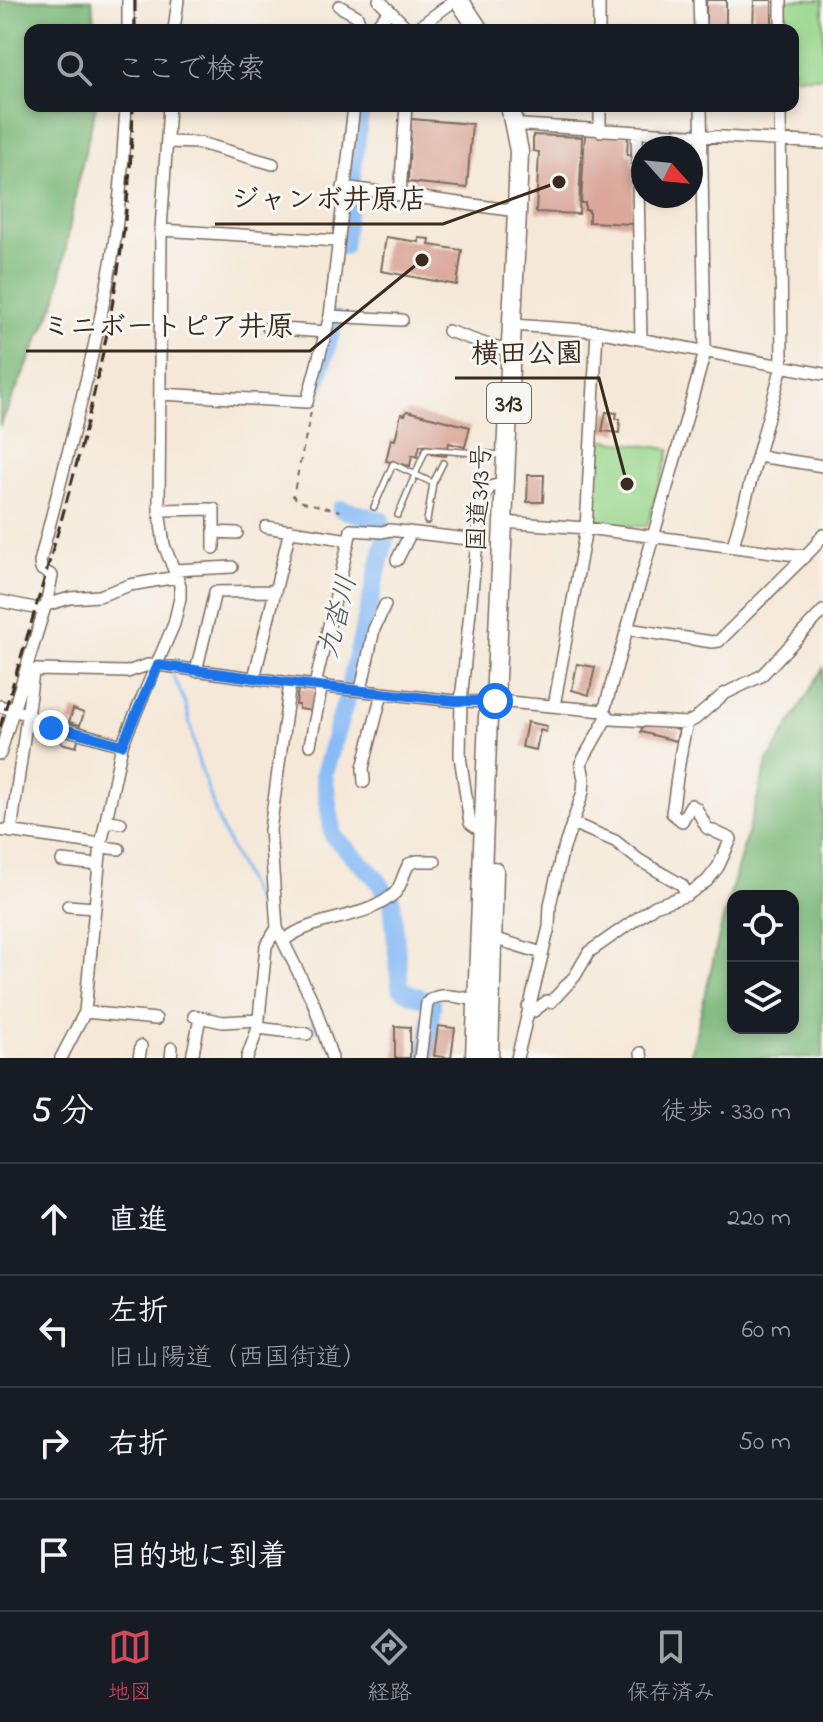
<!DOCTYPE html>
<html lang="ja">
<meta charset="utf-8">
<style>
body{margin:0;font-family:"Indie Flower","Klee One",sans-serif;background:#242831;color:#f1f3f6}
.controls{position:absolute;right:24px;bottom:24px;display:grid;overflow:hidden;border-radius:16px;box-shadow:0 4px 12px #0003}
.controls button{width:72px;height:72px;display:grid;place-items:center;padding:0;border:0;border-bottom:2px solid #363941;background:#171b24;color:#f1f3f6;font:40px sans-serif}
.compass{position:absolute;left:631px;top:136px;width:72px;height:72px;border-radius:50%;background:#171b24;box-shadow:0 4px 12px #0003;rotate:117deg}
.stop{position:absolute;width:24px;height:24px;margin:-18px;border:6px solid #1a73e8;border-radius:50%;background:#fff}
.stop.end{background:#1a73e8;border-color:#fff;box-shadow:0 2px 8px #0008}
.list{margin:0;padding:0;list-style:none}
h2{display:flex;justify-content:space-between;align-items:center;height:104px;margin:0;padding:0 32px;font-size:34px}
h2 small{font-size:26px;font-weight:400;color:#9ea1a6}
.list li{display:grid;grid-template-columns:52px 1fr auto;gap:24px;align-items:center;box-sizing:border-box;height:112px;padding:0 32px;border-top:2px solid #363941}
.list b{display:block;font-size:30px;white-space:nowrap}
.list p{margin:0;font-size:26px;white-space:nowrap;color:#9ea1a6}
.list em{font-size:26px;font-style:normal;color:#9ea1a6}
.icon{flex:none;width:44px;height:44px;fill:none;stroke:currentColor;stroke-width:2;stroke-linecap:round;stroke-linejoin:round}
.map{position:relative;flex:none;width:823px;height:1058px;overflow:hidden}
.search{position:absolute;background:#171b24;box-shadow:0 4px 12px #0003;left:24px;right:24px;top:24px;height:88px;display:flex;align-items:center;gap:20px;box-sizing:border-box;padding:0 28px;border-radius:16px;color:#9ea1a6;font-size:30px}
.sheet{height:552px;background:#171b24}
nav{display:flex;justify-content:space-around;align-items:center;box-sizing:border-box;height:112px;border-top:2px solid #363941;background:#171b24;font-size:22px;color:#9ea1a6}
nav a{display:grid;justify-items:center;gap:4px}
nav .on{color:#d1495b}
.map>svg:first-child{display:block}
.green{fill:#99d78c;stroke:#6a8055;stroke-width:2}
.forest{fill:#7ab878;stroke:#5a714b;stroke-width:2;fill-rule:evenodd}
.lines{fill:none;stroke-linecap:round;stroke-linejoin:round}
.stream{stroke:#88bbf6;stroke-width:3}
.river{stroke:#88bbf6;stroke-width:18}
.building{fill:#daa79a}
.service-casing{stroke:#7c6c5f;stroke-width:8}
.minor-casing{stroke:#7c6c5f;stroke-width:14}
.trunk-casing{stroke:#7c6c5f;stroke-width:21}
.path{stroke:#7c6c5f;stroke-width:2;stroke-dasharray:6 6;stroke-linecap:butt}
.service{stroke:#fff;stroke-width:5}
.minor{stroke:#fff;stroke-width:11}
.trunk{stroke:#fff;stroke-width:18}
.rail{stroke:#3b2a1e;stroke-width:3;stroke-dasharray:12 6;stroke-linecap:butt}
.route{stroke:#1a73e8;stroke-width:10}
.labels{text-anchor:middle;stroke-width:6;stroke-linejoin:round;paint-order:stroke}
.shield{fill:#f6f6f2;stroke:#73675e;stroke-width:2}
.shield-label{font-size:24px;font-weight:bold;fill:#3b2a1e}
.street-label{font-size:26px;fill:#3b2a1e;stroke:#f6f6f2}
.water-label{font-size:28px;font-style:italic;fill:#52565f;stroke:#f6f6f2}
.leader{fill:none;stroke:#3b2a1e;stroke-width:3}
.callout-dot{fill:#3b2a1e;stroke:#f6f6f2;stroke-width:3}
.callout-label{font-size:28px;text-anchor:middle;font-weight:bold;fill:#3b2a1e;stroke:#f6f6f2;stroke-width:6;stroke-linejoin:round;paint-order:stroke}
</style>
<div class="map">
<svg width="823" height="1058" viewBox="0 0 823 1058">
<rect width="100%" height="100%" fill="#f6f6f2"/>
<filter id="ink" filterUnits="userSpaceOnUse"><feTurbulence type="fractalNoise" baseFrequency=".0125" numOctaves="2"/><feDisplacementMap in="SourceGraphic" scale="16" xChannelSelector="R" yChannelSelector="G"/><feConvolveMatrix kernelMatrix="1 2 1 2 8 2 1 2 1" color-interpolation-filters="sRGB"/></filter>
<filter id="wash" filterUnits="userSpaceOnUse"><feTurbulence type="fractalNoise" baseFrequency=".006" numOctaves="4" result="noise"/><feDisplacementMap in="SourceGraphic" scale="32" xChannelSelector="R" yChannelSelector="G"/><feGaussianBlur stdDeviation="1.8" result="paint"/><feColorMatrix in="noise" values="0 0 0 0 0 0 0 0 0 0 0 0 0 0 0 0 0 1.4 0 .05"/><feComposite in="paint" operator="in"/></filter>
<g filter="url(#wash)">
<rect width="100%" height="100%" fill="#f5e8d8"/>
<path class="green" d="M 786,0 L 823,0 L 823,77 L 793,77 L 793,30 L 786,30 Z
M 596,439 L 670,449 L 647,526 L 599,526 L 592,519 Z"/>
<path class="forest" d="M 0,0 L 92,0 L 95,30 L 30,30 L 30,106 L 96,106 L 77,185 L 57,298 L 0,426 Z
M 823,668 L 823,1058 L 690,1058 L 722,923 L 767,763 ZM 733,896 L 793,896 L 793,1028 L 733,1028 Z"/>
<g class="lines">
<path class="stream" d="M 173,676 L 186,705 L 197,757 L 220,825 L 271,933
M 275,939 L 317,1030"/>
<path class="river" d="M 343,246 L 361,106
M 317,383 L 335,319
M 341,509 L 381,520 L 386,536 L 348,693 L 324,774 L 333,836 L 375,877 L 392,901 L 400,987 C 410,997 422,995 432,1004 L 427,1058"/>
</g>
<g id="blocks">
<path class="building" d="M 706,0 L 726,0 L 726,30 L 706,30 Z
M 754,0 L 772,0 L 772,30 L 753,30 Z
M 411,119 L 472,124 L 467,188 L 408,182 Z
M 585,134 L 628,136 L 627,155 L 632,155 L 632,165 L 635,165 L 632,224 L 589,222 L 589,210 L 585,210 L 585,203 L 581,203 Z
M 533,135 L 582,137 L 579,214 L 536,212 L 539,152 L 533,151 Z
M 386,237 L 419,242 L 419,238 L 430,239 L 429,245 L 462,250 L 457,285 L 381,271 Z
M 407,411 L 470,427 L 465,447 L 449,443 L 446,456 L 431,454 L 428,446 L 420,445 L 417,457 L 412,455 L 410,466 L 386,461 L 391,439 L 395,440 L 401,414 L 405,415 Z
M 606,412 L 617,413 L 616,419 L 620,419 L 619,433 L 602,431 Z
M 528,475 L 544,475 L 543,502 L 527,502 Z
M 577,664 L 595,667 L 589,695 L 572,690 Z
M 298,687 L 315,689 L 313,711 L 299,709 L 299,705 L 296,705 Z
M 73,709 L 84,713 L 80,725 L 69,722 Z
M 643,721 L 679,730 L 676,741 L 641,732 Z
M 527,722 L 547,726 L 546,732 L 540,730 L 536,750 L 522,747 Z
M 63,732 L 79,736 L 76,747 L 61,743 Z
M 395,1026 L 410,1027 L 410,1058 L 395,1058 Z
M 438,1026 L 455,1028 L 451,1058 L 434,1056 Z"/>
</g>
</g>
<g filter="url(#ink)">
<use href="#blocks" fill-opacity="0" stroke="#7c6c5f" stroke-width="2"/>
<g class="lines">
<g class="service-casing">
<path id="service" d="M 374,507 L 393,464 L 433,483
M 398,515 L 426,449 L 501,455
M 427,521 L 433,483 L 443,463"/>
</g>
<g class="minor-casing">
<path id="minor" d="M 379,0 L 409,30
M 599,0 L 599,30
M 699,0 L 700,30
M 339,6 L 357,16 L 362,30
M 128,30 L 128,0
M 174,30 L 178,0
M 373,30 L 389,11
M 415,30 L 455,0
M 781,30 L 781,0
M 600,106 L 600,131
M 514,121 L 523,125 L 823,143
M 637,133 L 641,339
M 167,142 L 200,143 L 273,164
M 343,187 L 517,211
M 400,194 L 406,106
M 161,230 L 337,241
M 330,316 L 402,320
M 513,325 L 597,331 L 823,374
M 268,328 L 325,332
M 448,331 L 497,348 L 511,349
M 160,394 L 307,402 L 330,316 L 354,106
M 758,456 L 823,466
M 159,510 L 214,509 L 214,548
M 503,522 L 586,528 L 804,556
M 266,527 L 349,540 L 351,530 L 382,532 L 390,530 L 477,540
M 214,532 L 237,533
M 733,546 L 782,366 L 780,106
M 397,560 L 410,534
M 175,570 L 232,567
M 0,601 L 44,610 L 46,605 L 70,598 L 99,596 L 130,585 L 177,577
M 46,605 L 52,576 L 41,569 L 40,562 C 65,462 94,361 112,258 C 120,208 123,157 126,106
M 628,629 L 712,642 L 719,641 L 814,547 L 823,535
M 196,671 L 215,592 L 274,591
M 254,678 L 290,530
M 315,685 L 349,540
M 361,690 L 374,629 L 385,605
M 0,706 L 26,714 L 51,728 L 61,728 L 122,745
M 554,706 L 586,528 L 597,331
M 604,711 L 705,352 L 701,106
M 310,745 L 322,685
M 0,754 L 44,610
M 364,782 L 363,768 L 382,693
M 106,820 L 121,823
M 572,823 L 615,841 L 639,860 L 682,885 L 687,895
M 0,830 L 101,844
M 11,832 L 33,673 L 35,670 L 127,672 L 148,665 L 158,665 L 290,683 L 455,701 L 508,702 L 604,711 L 611,719 L 687,723 L 695,719 L 724,694 L 761,676 L 823,611
M 484,833 L 470,823 L 460,756 L 461,701 L 481,502 L 490,487 L 505,483
M 101,847 L 119,849
M 62,861 L 99,865
M 68,906 L 95,908
M 277,928 L 283,941 C 317,914 365,921 395,893 C 402,885 403,873 409,864 L 417,861 L 435,861
M 493,938 L 542,953
M 283,941 L 314,1004 L 332,1058
M 528,1007 L 534,1011 L 547,1001 L 551,1002 L 575,976 L 589,952 L 655,906 L 687,895 L 707,881 L 718,867 L 731,839 L 707,828 L 696,808 L 691,805 L 682,821 L 672,813 C 677,782 679,753 687,723
M 85,1012 L 156,1019
M 194,1016 L 223,1022 L 259,1020
M 258,1028 L 307,1034
M 641,1053 L 642,1058
M 61,1058 L 85,1012 L 101,844 L 122,745 L 174,624 L 180,598 L 180,585 L 164,545 L 159,510 L 161,230 L 169,106
M 139,1058 L 141,1046
M 171,1058 L 172,1048
M 192,1058 L 200,1018
M 247,1058 L 258,1028 L 266,946 L 277,928 L 270,830 L 290,683
M 420,1058 L 427,1003 C 437,990 461,998 477,1000
M 517,1058 L 549,927 L 550,905 L 561,857 L 583,792 L 584,779 L 581,763 L 607,717"/>
</g>
<g class="trunk-casing">
<path id="trunk" d="M 459,0 L 479,30
M 475,1058 L 488,716 L 495,701 L 517,211 L 519,151 L 510,106
M 489,1058 L 494,871"/>
</g>
<path class="path" d="M 311,412 L 293,496 L 299,501 L 340,511"/>
<use href="#service" class="service"/>
<use href="#minor" class="minor"/>
<use href="#trunk" class="trunk"/>
<path class="rail" d="M 135,30 L 135,0
M 0,727 C 60,525 129,319 133,106"/>
</g>
</g>
<g class="lines" filter="url(#ink)">
<path class="route" d="M 51,728 L 61,728 L 122,745 L 158,665 L 290,683 L 455,701 L 495,701"/>
</g>
<g class="labels">
<rect class="shield" x="487" y="383" width="44" height="40" rx="6"/>
<g class="shield-label">
<text x="509" y="411">313</text>
</g>
<g class="street-label">
<text transform="translate(478 498) rotate(-87)" y="9">国道313号</text>
</g>
<g class="water-label">
<text transform="translate(336 616) rotate(-76)" y="10">九沓川</text>
</g>
</g>
<path class="leader" d="M559 182L443 224H215M422 260L310 351H26M627 484L599 378H455"/>
<g class="callout-dot">
<circle cx="559" cy="182" r="8"/>
<circle cx="422" cy="260" r="8"/>
<circle cx="627" cy="484" r="8"/>
</g>
<g class="callout-label">
<text x="329" y="208">ジャンボ井原店</text>
<text x="168" y="335">ミニボートピア井原</text>
<text x="527" y="362">横田公園</text>
</g>
</svg>
<div class="controls">
<button><svg class="icon" aria-label="locate" viewBox="0 0 24 24"><circle cx="12" cy="12" r="6"/><path d="M12 2v4M12 18v4M2 12h4M18 12h4"/></svg></button>
<button><svg class="icon" aria-label="layers" viewBox="0 0 24 24"><path d="M12 4l9 5-9 5-9-5zM3 14l9 5 9-5"/></svg></button>
</div>
<svg class="compass" viewBox="-18 -18 36 36"><path d="M0-13l5 13h-10z" fill="#e53935"/><path d="M0 13l5-13h-10z" fill="#9ea1a6"/></svg>
<div class="stop" style="left:495px;top:701px"></div>
<div class="stop end" style="left:51px;top:728px"></div>
<div class="search"><svg class="icon" aria-label="search" viewBox="0 0 24 24"><circle cx="10" cy="10" r="6"/><path d="M15 15l6 6"/></svg>ここで検索</div>
</div>
<section class="sheet">
<h2>5 分<small>徒歩 · 330 m</small></h2>
<ul class="list">
<li><svg class="icon" aria-label="ahead" viewBox="0 0 24 24"><path d="M12 20V5M6 11l6-6 6 6"/></svg><div><b>直進</b></div><em>220 m</em></li>
<li><svg class="icon" aria-label="left" viewBox="0 0 24 24"><path d="M17 20v-9H6M10 6l-5 5 5 5"/></svg><div><b>左折</b><p>旧山陽道（西国街道）</p></div><em>60 m</em></li>
<li><svg class="icon" aria-label="right" viewBox="0 0 24 24"><path d="M7 20v-9h11M14 6l5 5-5 5"/></svg><div><b>右折</b></div><em>50 m</em></li>
<li><svg class="icon" aria-label="arrive" viewBox="0 0 24 24"><path d="M6 21V4h12l-3 4 3 4H6"/></svg><div><b>目的地に到着</b></div></li>
</ul>
</section>
<nav>
<a class="on"><svg class="icon" aria-label="map" viewBox="0 0 24 24"><path d="M3 6l6-2 6 2 6-2v14l-6 2-6-2-6 2zM9 4v14M15 6v14"/></svg>地図</a>
<a><svg class="icon" aria-label="directions" viewBox="0 0 24 24"><path d="M12 3l9 9-9 9-9-9zM9 14v-3h6M13 9l2 2-2 2"/></svg>経路</a>
<a><svg class="icon" aria-label="saved" viewBox="0 0 24 24"><path d="M7 4h10v16l-5-4-5 4z"/></svg>保存済み</a>
</nav>
